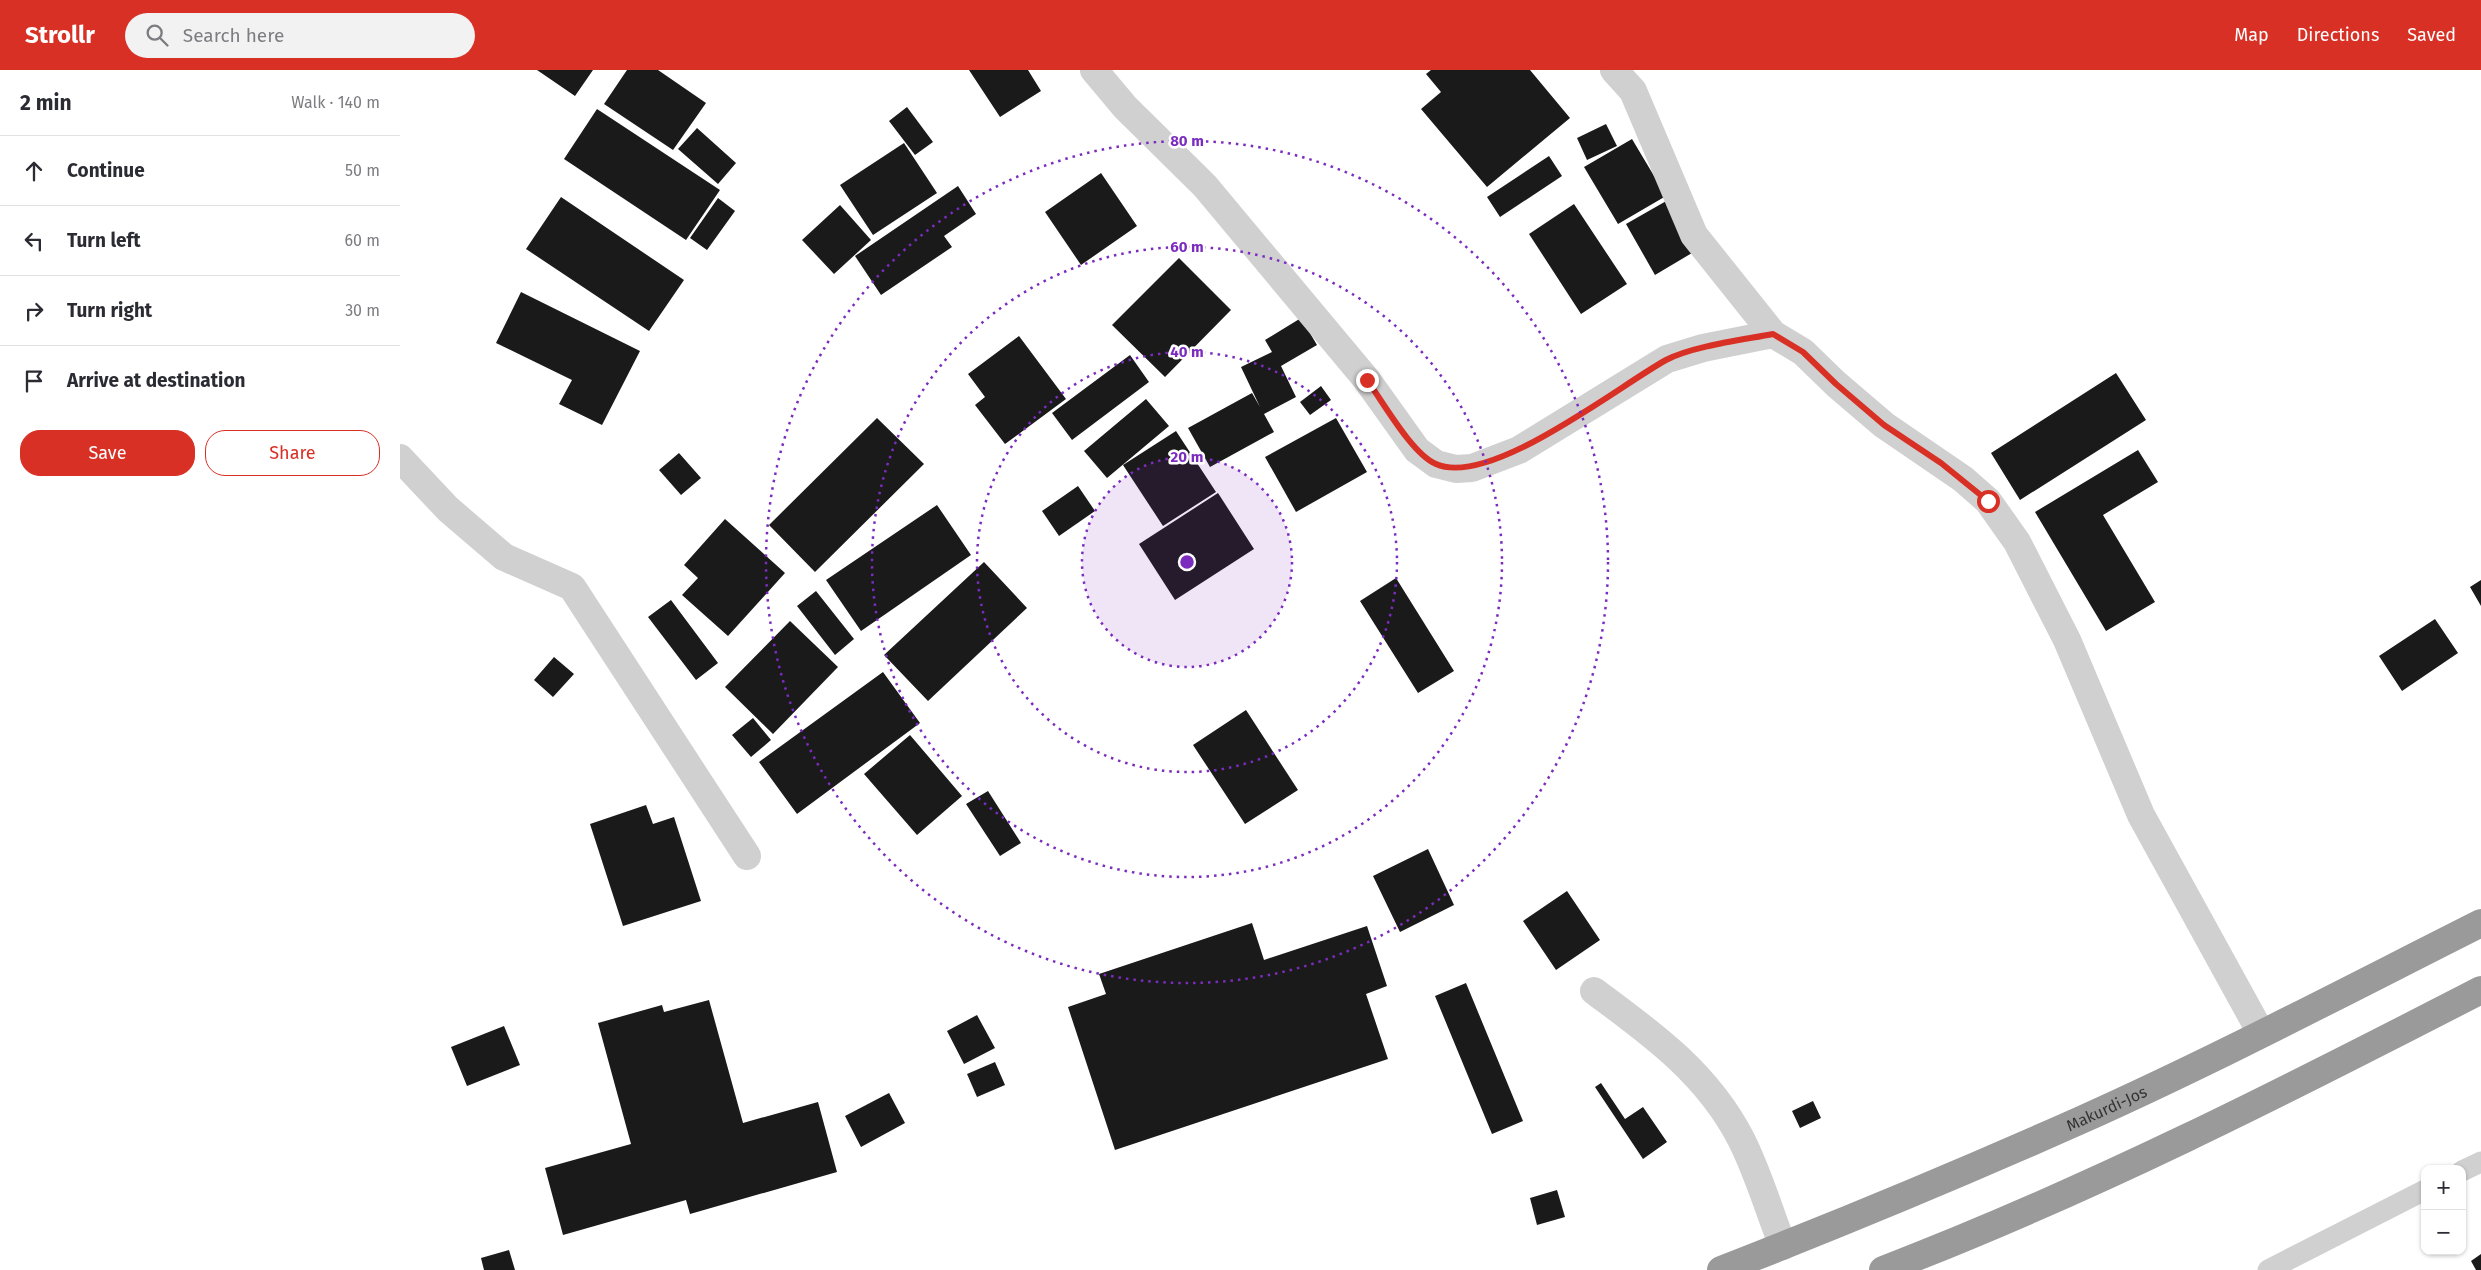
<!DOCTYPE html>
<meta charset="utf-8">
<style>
body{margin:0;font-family:"Fira Sans",sans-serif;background:#f2f2f3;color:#2b2b33}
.controls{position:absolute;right:15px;bottom:15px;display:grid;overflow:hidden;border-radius:10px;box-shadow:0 1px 4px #0004}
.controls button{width:45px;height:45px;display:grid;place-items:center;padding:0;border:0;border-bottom:1px solid #e1e1e2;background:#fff;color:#2b2b33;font:25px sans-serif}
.stop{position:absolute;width:15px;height:15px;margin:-11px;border:4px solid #d93025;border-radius:50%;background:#fff}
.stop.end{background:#d93025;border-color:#fff;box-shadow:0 1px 5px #0008}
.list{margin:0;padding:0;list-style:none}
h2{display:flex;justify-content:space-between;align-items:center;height:65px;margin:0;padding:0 20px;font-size:21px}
h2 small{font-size:16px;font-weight:400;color:#7c7c81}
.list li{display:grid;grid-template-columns:32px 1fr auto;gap:15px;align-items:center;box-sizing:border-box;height:70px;padding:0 20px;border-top:1px solid #e1e1e2}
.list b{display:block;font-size:19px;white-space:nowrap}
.list em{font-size:16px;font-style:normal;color:#7c7c81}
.actions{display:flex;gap:10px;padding:15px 20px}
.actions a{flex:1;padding:11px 0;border:1px solid #d93025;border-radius:20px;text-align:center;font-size:18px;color:#d93025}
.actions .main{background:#d93025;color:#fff}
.icon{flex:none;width:28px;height:28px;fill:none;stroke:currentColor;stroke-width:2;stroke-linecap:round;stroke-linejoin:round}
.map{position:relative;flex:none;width:2081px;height:1200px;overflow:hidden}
header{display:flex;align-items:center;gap:30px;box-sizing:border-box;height:70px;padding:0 25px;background:#d93025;color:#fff}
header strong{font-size:24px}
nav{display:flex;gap:28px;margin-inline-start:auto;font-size:18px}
.search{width:350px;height:45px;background:#f2f2f3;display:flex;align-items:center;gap:12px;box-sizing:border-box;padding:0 18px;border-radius:28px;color:#7c7c81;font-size:19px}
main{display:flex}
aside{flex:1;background:#fff}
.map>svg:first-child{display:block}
.building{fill:#1a1a1a}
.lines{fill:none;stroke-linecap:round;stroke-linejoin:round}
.lane{stroke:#d0d0d0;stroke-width:21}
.street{stroke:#d0d0d0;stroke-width:28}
.highway{stroke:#9a9a9a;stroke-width:28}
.route{stroke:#d93025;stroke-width:6}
.ring{fill:none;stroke:#7b2cbf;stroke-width:2.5;stroke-dasharray:2.5 5}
.labels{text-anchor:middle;stroke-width:5;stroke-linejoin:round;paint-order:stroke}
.street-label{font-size:16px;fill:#333;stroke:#fff}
.centre{fill:#7b2cbf;stroke:#fff;stroke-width:2.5}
.ring-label{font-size:15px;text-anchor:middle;font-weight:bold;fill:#7b2cbf;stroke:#fff;stroke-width:5;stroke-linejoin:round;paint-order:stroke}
</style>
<header>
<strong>Strollr</strong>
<div class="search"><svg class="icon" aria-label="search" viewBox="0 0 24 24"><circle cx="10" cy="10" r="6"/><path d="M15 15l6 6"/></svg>Search here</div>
<nav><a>Map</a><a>Directions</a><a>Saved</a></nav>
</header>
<main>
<aside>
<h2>2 min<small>Walk · 140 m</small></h2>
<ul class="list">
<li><svg class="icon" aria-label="ahead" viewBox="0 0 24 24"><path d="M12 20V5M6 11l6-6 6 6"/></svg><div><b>Continue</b></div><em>50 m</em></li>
<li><svg class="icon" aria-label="left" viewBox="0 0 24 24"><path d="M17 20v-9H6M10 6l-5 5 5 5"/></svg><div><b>Turn left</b></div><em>60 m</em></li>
<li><svg class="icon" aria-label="right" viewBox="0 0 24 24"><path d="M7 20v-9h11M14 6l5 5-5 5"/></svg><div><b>Turn right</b></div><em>30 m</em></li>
<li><svg class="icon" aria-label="arrive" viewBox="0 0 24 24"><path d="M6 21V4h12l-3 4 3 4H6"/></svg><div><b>Arrive at destination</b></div></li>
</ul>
<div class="actions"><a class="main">Save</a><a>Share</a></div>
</aside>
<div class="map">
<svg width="2081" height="1200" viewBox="0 0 2081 1200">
<rect width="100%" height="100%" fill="#fff"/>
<path class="building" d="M 137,0 L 193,0 L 175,26 Z
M 227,0 L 258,0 L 306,33 L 273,80 L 204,34 Z
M 569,0 L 628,0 L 641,21 L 600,47 Z
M 1031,0 L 1130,0 L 1170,48 L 1087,117 L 1021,39 L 1041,22 L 1026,4 Z
M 507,37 L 533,72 L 515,85 L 489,51 Z
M 197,39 L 320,120 L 286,170 L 164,89 Z
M 1206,54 L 1217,76 L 1187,90 L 1177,68 Z
M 297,58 L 336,93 L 318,114 L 278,79 Z
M 1232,69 L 1266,126 L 1218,154 L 1184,97 Z
M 504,73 L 537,123 L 473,165 L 440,115 Z
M 1149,86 L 1162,106 L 1100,147 L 1087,127 Z
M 701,103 L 737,156 L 681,195 L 645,142 Z
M 558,116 L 576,144 L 544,166 L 552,177 L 481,225 L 455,186 Z
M 161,127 L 284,210 L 249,261 L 126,179 Z
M 318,128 L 335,141 L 307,180 L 290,168 Z
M 1268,130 L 1297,180 L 1255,205 L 1226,154 Z
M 1174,134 L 1227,214 L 1181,244 L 1129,164 Z
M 440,135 L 471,170 L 434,204 L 402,170 Z
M 779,188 L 831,240 L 765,307 L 712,255 Z
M 121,222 L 240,281 L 202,355 L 159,334 L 172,310 L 96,273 Z
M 901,248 L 917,275 L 881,296 L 896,327 L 864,344 L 874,362 L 810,397 L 788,358 L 852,323 L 860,337 L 841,297 L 872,282 L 865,270 Z
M 619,266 L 666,329 L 605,374 L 575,335 L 585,327 L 568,304 Z
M 730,285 L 749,312 L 672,370 L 652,343 Z
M 1716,303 L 1746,350 L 1620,430 L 1591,383 Z
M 921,316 L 931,330 L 910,345 L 900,332 Z
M 746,329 L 769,356 L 707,408 L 684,381 Z
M 477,348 L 524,394 L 415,502 L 369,455 Z
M 936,348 L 967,402 L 896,442 L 865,387 Z
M 776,361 L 816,422 L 763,456 L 723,395 Z
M 1738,380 L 1758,412 L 1703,445 L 1755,532 L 1706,561 L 1635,442 Z
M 279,383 L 301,408 L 281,425 L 259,400 Z
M 678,416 L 695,441 L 659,466 L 642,441 Z
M 818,423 L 854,479 L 775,530 L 739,474 Z
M 537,435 L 571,485 L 461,561 L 426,510 Z
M 325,449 L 385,503 L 328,566 L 282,525 L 298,508 L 284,495 Z
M 584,492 L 627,538 L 528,631 L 484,585 Z
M 996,508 L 1054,601 L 1018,623 L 960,531 Z
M 2081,510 L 2081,536 L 2070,517 Z
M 416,521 L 454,569 L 435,585 L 397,536 Z
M 271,530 L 318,593 L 296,610 L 248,547 Z
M 2035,549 L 2058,583 L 2002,621 L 1979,586 Z
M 390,551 L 438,597 L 373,664 L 325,617 Z
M 154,587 L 174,604 L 153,627 L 134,610 Z
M 483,602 L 520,653 L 397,744 L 359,692 Z
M 846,640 L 898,720 L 845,754 L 793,675 Z
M 353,648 L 371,670 L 351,687 L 332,665 Z
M 510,665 L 562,726 L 517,765 L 464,704 Z
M 588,721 L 621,773 L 600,786 L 566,734 Z
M 246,735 L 253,754 L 274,747 L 301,831 L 223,856 L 190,754 Z
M 1028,779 L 1054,835 L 1000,862 L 973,806 Z
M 1167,821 L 1200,870 L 1156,900 L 1123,851 Z
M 852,853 L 864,890 L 967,856 L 987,916 L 966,924 L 988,989 L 715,1080 L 668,937 L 706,924 L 699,904 Z
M 1066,913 L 1123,1051 L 1092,1064 L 1035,926 Z
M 309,930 L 343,1053 L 418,1032 L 437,1102 L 290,1144 L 286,1130 L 163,1165 L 145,1098 L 231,1074 L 198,953 L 262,935 L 264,942 Z
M 577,945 L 595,978 L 564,994 L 547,961 Z
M 104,956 L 120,995 L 67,1016 L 51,977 Z
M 595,992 L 605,1015 L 577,1027 L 567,1004 Z
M 1201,1013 L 1225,1049 L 1243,1037 L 1267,1072 L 1243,1089 L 1195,1017 Z
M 489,1023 L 505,1053 L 461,1077 L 445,1046 Z
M 1413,1031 L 1421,1048 L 1400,1058 L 1392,1041 Z
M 1157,1120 L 1165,1147 L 1137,1155 L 1130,1128 Z
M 109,1180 L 115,1200 L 84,1200 L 81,1188 Z
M 2081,1184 L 2081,1200 L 2076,1200 L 2071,1191 Z"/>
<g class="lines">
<path class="lane" d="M 2062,1101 L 2081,1092
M 1868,1200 L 2025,1120"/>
<path class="street" d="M 694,0 L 725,37 L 805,116 L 967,310 L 1017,380 L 1036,394 L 1056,399 L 1072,398 L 1119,380 L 1267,289 L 1303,278 L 1373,264
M 1214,0 L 1233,21 L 1294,165 L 1373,264 L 1403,282 L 1436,314 L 1484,355 L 1563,409 L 1588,431 L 1617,472 L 1667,570 L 1741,745 L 1861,963
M 0,388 L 48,439 L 104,487 L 172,517 L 347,786
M 1194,921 C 1251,963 1307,1003 1341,1069 C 1358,1102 1369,1141 1383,1176"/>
<g class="highway">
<path id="s1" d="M 1321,1200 C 1442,1153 1562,1103 1681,1050 C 1817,989 1948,920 2081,853"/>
<path d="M 1483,1200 C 1689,1121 1885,1021 2081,920"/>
</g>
</g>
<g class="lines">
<path class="route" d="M 967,310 C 983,332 1012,384 1036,394 C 1090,418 1217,317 1266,290 C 1293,276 1342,270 1373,264 L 1403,282 L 1436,314 L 1484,355 L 1541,393 L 1588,431"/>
</g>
<circle cx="787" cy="492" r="105" fill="#7b2cbf" fill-opacity=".12"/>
<g class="ring">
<circle cx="787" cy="492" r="105"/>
<circle cx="787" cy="492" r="210"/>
<circle cx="787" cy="492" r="315"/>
<circle cx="787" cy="492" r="421"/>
</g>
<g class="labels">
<g class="street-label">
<text dy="6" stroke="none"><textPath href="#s1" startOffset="418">Makurdi-Jos</textPath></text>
</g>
</g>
<circle cx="787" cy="492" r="8" class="centre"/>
<g class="ring-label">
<text x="787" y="76">80 m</text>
<text x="787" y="182">60 m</text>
<text x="787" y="287">40 m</text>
<text x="787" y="392">20 m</text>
</g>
</svg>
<div class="controls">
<button>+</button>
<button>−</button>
</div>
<div class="stop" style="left:1588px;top:431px"></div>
<div class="stop end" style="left:967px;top:310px"></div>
</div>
</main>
